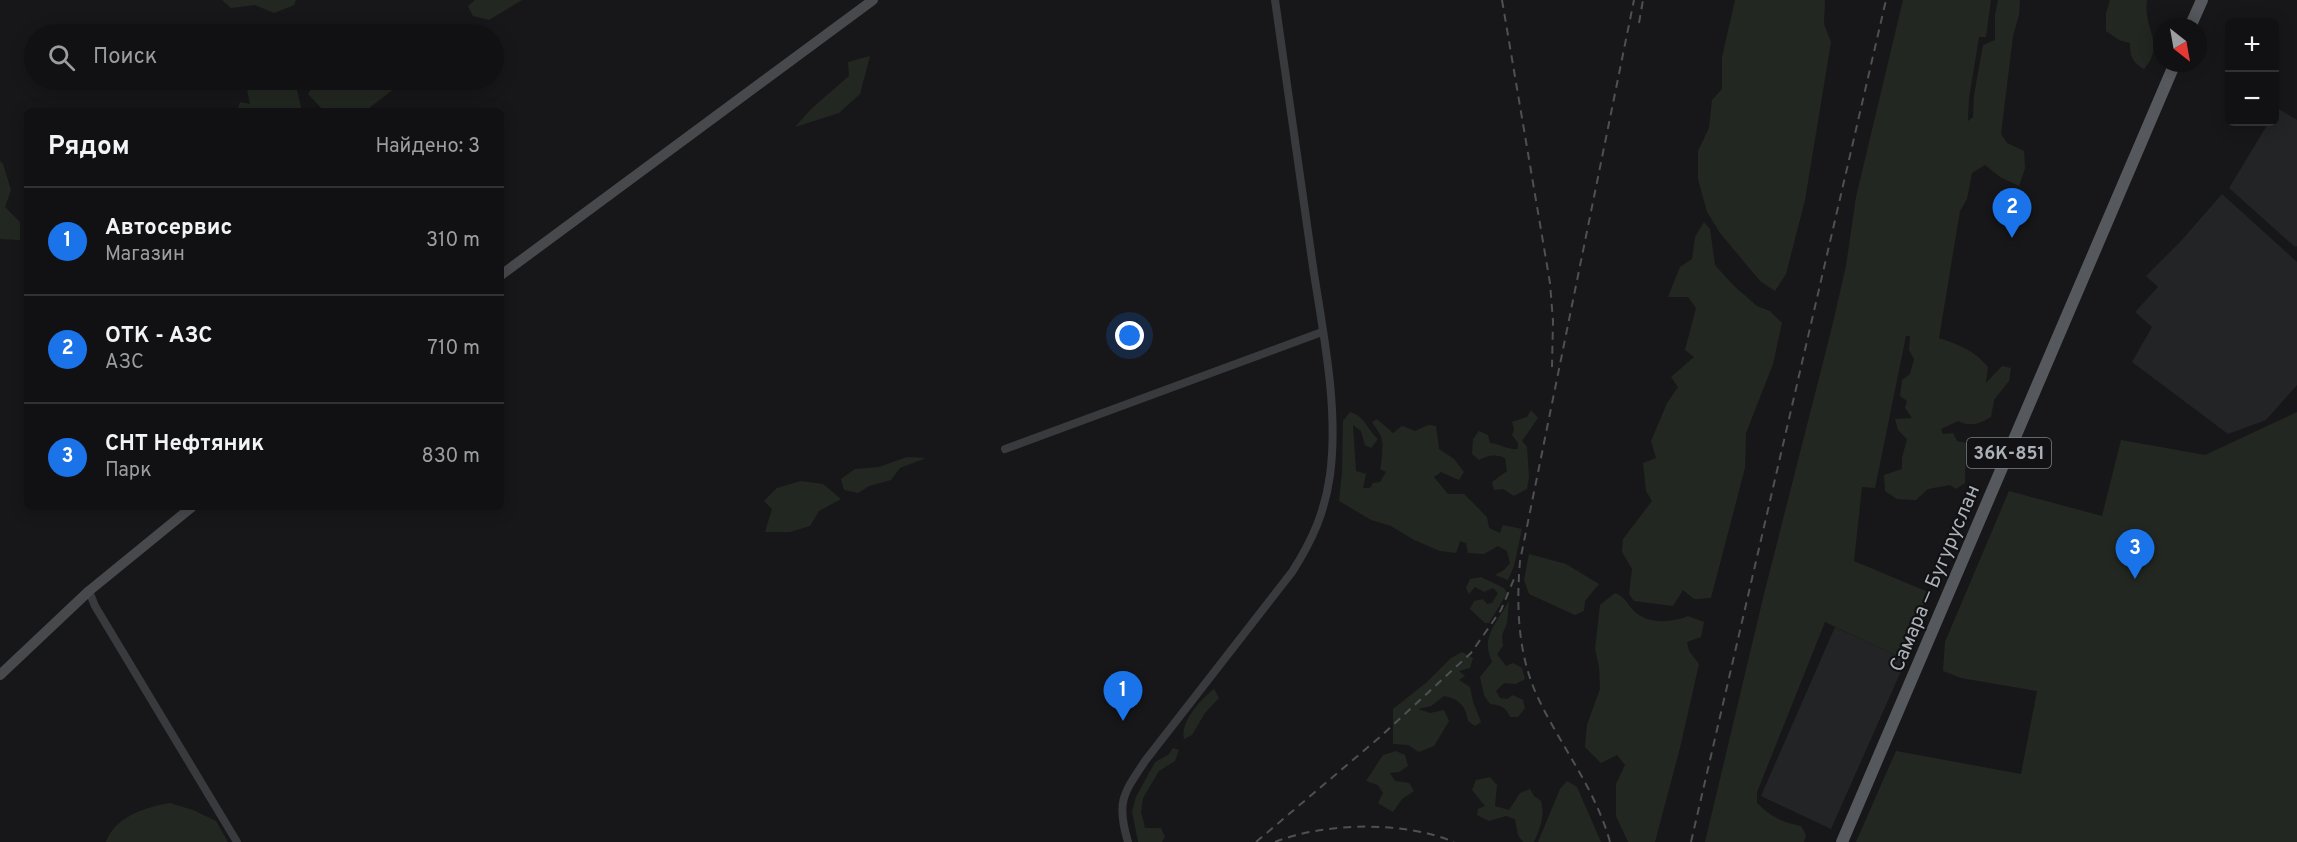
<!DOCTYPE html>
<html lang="ru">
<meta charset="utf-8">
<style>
body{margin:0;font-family:Overpass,sans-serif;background:#1e1f21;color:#f1f3f6}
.controls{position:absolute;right:18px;top:18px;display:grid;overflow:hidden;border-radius:9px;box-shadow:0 3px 15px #0003}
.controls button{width:54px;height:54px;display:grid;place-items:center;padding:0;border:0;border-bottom:2px solid #303133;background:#111113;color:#f1f3f6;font:30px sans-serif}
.compass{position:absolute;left:2153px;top:18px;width:54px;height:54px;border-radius:50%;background:#111113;box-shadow:0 3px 15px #0003;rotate:149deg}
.you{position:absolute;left:1130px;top:336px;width:21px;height:21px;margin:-15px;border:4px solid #fff;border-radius:50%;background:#1a73e8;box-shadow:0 0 0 9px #1a73e833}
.badge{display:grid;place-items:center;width:39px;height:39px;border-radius:50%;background:#1a73e8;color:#fff;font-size:20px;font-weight:700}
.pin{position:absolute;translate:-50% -50px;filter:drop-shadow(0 2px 3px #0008)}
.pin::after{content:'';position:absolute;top:32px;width:21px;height:18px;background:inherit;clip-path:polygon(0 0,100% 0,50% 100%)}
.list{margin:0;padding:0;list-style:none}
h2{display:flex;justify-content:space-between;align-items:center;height:78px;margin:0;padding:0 24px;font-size:26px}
h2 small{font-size:20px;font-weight:400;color:#9c9da0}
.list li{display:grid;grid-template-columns:39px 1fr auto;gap:18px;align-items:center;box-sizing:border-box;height:108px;padding:0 24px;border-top:2px solid #303133}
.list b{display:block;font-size:22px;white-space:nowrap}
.list p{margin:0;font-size:20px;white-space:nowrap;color:#9c9da0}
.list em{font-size:20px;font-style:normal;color:#9c9da0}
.icon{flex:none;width:33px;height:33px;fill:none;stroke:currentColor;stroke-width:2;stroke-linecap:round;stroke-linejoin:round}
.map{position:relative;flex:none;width:2297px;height:842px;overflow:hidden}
.search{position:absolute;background:#111113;box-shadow:0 3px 15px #0003;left:24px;top:24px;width:480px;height:66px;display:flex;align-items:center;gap:15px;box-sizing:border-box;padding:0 21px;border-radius:33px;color:#9c9da0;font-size:22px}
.panel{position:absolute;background:#111113;box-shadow:0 3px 15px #0003;left:24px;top:108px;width:480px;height:402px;border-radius:9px}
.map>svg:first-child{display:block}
.built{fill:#232425}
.green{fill:#222821}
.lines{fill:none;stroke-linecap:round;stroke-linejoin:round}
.street{stroke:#383a3d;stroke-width:8}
.secondary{stroke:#47494d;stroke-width:10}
.primary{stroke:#55585c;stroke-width:12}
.rail{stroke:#4e5054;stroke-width:2;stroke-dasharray:8 6;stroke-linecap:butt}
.labels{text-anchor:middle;stroke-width:4.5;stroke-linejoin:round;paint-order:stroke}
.shield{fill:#121214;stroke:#7d8186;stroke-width:1.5}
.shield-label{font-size:18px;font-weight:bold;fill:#abb1b7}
.street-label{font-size:20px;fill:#abb1b7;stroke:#121214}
</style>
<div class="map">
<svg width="2297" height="842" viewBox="0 0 2297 842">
<rect width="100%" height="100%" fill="#171719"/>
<path class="built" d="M 2277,108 L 2297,120 L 2297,246 L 2295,247 L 2229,188 L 2269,122 L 2274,122 Z
M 2222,194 L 2297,262 L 2297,385 L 2266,420 L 2228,434 L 2132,362 L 2152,327 L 2135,312 L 2158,287 L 2146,276 L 2180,242 Z
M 1835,627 L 1906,660 L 1831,829 L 1761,796 Z"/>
<path class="green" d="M 222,0 L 296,0 L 294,5 L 274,13 L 255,5 L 231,8 Z
M 475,0 L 522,0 L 489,20 L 473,16 L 468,6 Z
M 1735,0 L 1825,0 L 1824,24 L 1831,42 L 1805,200 L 1786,274 L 1775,291 L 1760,281 L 1720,233 L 1707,212 L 1698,179 L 1698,151 L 1709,128 L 1712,100 L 1722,89 L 1722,57 Z
M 1903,0 L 1991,0 L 1986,37 L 1979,37 L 1969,98 L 1968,121 L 1973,117 L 1974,95 L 1983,45 L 1995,40 L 1995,15 L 1998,0 L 2020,0 L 2019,15 L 2013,36 L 2001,134 L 2007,143 L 2024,151 L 2025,168 L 2019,186 L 2000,177 L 1985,165 L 1972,173 L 1967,199 L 1960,211 L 1939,338 C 1959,345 1974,350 1988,367 L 1986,383 L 2002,366 L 2011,368 L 2009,381 L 1994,400 L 1991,417 C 1979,424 1971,427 1958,421 L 1941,429 L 1943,434 L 1953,433 L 1957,441 L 1966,443 L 1965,483 L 1956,489 L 1950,485 L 1928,489 L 1916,500 L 1897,499 L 1885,491 L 1884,475 L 1902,469 L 1902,458 L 1907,439 L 1898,430 L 1895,419 L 1912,418 L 1905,408 L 1907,401 L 1900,396 L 1902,380 L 1910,374 L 1914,359 L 1909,350 L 1910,336 L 1906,336 L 1875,488 L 1862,487 L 1854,561 L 1928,592 L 1906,660 L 1825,622 L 1757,792 L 1757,803 C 1771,817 1782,822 1801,826 L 1806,835 L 1804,842 L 1705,842 L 1764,594 L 1831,331 L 1846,266 L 1856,197 Z
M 2110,0 L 2147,0 C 2143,30 2166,43 2144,69 C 2132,62 2130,56 2130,43 L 2119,40 L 2106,31 L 2106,13 Z
M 870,56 L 860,94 L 839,113 L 795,127 L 811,109 L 849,76 L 848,62 Z
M 276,80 L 296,86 L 302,111 L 237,111 L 240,102 L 250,104 L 246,85 Z
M 317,80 L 337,88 L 343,84 L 345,80 L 406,80 L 365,111 L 324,111 L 308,94 Z
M 0,161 L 3,164 L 11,190 L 5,207 L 20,222 L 20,240 L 0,239 Z
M 1704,222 L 1710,229 L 1715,265 L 1733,285 L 1757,306 L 1770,311 L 1782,323 L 1773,364 L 1746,433 L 1745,468 L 1711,598 L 1694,599 L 1683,590 L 1673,606 L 1634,601 L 1629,594 L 1632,569 L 1622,552 L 1623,539 L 1652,501 L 1646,491 L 1643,463 L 1656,458 L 1651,441 L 1667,403 L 1678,387 L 1671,377 L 1694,357 L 1685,350 L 1696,308 L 1688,297 L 1668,297 L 1680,267 L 1692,259 L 1695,237 Z
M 1531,410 L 1538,418 L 1522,441 L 1527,447 L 1529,477 L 1527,489 L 1514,496 L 1503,489 L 1494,490 L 1492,482 L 1507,471 L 1505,458 C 1496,454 1488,455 1479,460 L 1472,454 L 1473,439 L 1479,431 L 1488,435 L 1490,443 C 1500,444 1508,450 1518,449 L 1518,443 L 1512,435 L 1514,429 L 1512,422 L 1527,417 Z
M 1350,412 C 1366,417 1367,430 1378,439 L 1371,448 L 1365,445 L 1361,431 L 1353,425 L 1356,471 L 1366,474 L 1363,488 L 1370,488 L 1373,483 L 1380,482 L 1386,472 L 1380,469 C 1382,465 1383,443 1382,440 C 1381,434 1375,427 1372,422 L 1377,419 L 1393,433 L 1402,426 L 1415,431 L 1428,425 L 1436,426 L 1439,449 L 1454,459 L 1464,472 L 1459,480 L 1441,472 L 1434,477 L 1448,494 L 1464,494 L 1487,517 L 1489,528 L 1500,533 L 1503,525 L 1522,529 L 1514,566 L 1508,580 L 1495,575 L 1504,570 L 1510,563 L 1507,551 L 1498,546 L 1484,554 L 1468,553 L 1466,543 L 1460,541 L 1456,553 L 1440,551 L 1414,540 L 1391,526 L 1371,520 L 1339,501 L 1342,473 L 1343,421 Z
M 2297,412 L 2297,842 L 1856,842 L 1896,751 L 2021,774 L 2037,691 L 1961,678 L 1943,671 L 1945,642 L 2009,491 L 2102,516 L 2121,440 L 2205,455 Z
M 907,457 L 926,458 L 900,468 L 891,480 L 869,486 L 858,493 L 844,490 L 841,479 L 855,469 L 879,467 Z
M 801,481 L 823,484 L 841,499 L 819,511 L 810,526 L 790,532 L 765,532 L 772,509 L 764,501 L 777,488 Z
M 1529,554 L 1566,564 L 1599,584 L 1585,601 L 1584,611 L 1575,615 L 1529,594 L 1524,580 Z
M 1481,577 L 1504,588 L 1507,593 L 1489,623 L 1485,623 L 1470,609 L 1474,601 L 1483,599 L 1487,604 L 1492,603 L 1498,593 L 1493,588 L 1484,592 L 1475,587 L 1469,594 L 1466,588 L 1470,579 Z
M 1615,593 C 1624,597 1626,601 1632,609 C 1646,625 1671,623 1688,616 L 1704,622 L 1701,637 L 1687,642 L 1689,651 L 1699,664 L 1680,748 L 1655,842 L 1628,842 L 1616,816 L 1616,784 L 1625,765 L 1617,755 L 1601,763 L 1585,747 L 1587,725 L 1600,689 L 1599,666 L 1595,649 L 1600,605 Z
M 1509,601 L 1507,623 L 1502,635 L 1503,646 L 1497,654 L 1506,666 L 1513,663 L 1522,668 L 1525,679 L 1516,684 L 1504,683 L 1496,691 L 1500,698 L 1507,699 L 1513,695 L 1523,700 L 1525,708 L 1518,717 L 1510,717 C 1506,707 1501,705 1490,704 L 1484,695 L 1480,677 L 1492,662 C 1480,637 1497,623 1509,601 Z
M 1462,652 L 1473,658 L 1470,668 L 1459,671 L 1465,676 L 1459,680 L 1470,687 L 1473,702 L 1481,722 L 1475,726 L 1468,721 C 1466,706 1459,699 1444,696 L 1431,706 L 1418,709 L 1430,713 L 1444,710 L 1449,721 L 1434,746 L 1419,752 L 1408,745 L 1393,744 L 1393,709 L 1427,682 L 1451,658 Z
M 1214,689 L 1219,698 L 1205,713 L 1192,735 L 1184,739 C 1180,722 1201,699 1214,689 Z
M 1173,748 L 1179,750 L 1175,761 L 1159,771 L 1143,798 L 1141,812 L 1145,828 L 1161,828 L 1165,837 L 1162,842 L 1138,842 L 1132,811 L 1136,797 L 1155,762 L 1168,755 Z
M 1396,751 L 1405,755 L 1408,766 L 1399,772 L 1390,773 L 1395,781 L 1409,783 L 1414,791 L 1402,799 L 1393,812 L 1378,803 L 1383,793 L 1378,785 L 1366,781 L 1383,755 Z
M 1490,777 L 1497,785 L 1495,806 L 1509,810 L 1520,793 L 1530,789 L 1534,796 L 1541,801 C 1545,817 1540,828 1534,842 L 1523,842 L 1518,835 L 1515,819 L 1506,816 L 1489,821 L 1477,815 L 1478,809 L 1485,806 L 1472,790 L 1476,780 Z
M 1567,781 L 1577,787 L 1601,842 L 1538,842 L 1560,789 Z
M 170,803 L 193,810 L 216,821 L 228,842 L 106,842 C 115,816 147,807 170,803 Z"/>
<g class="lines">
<path class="street" d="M 1005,449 L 1322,332
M 89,591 L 95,606 L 237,842
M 1128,842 C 1116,802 1123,794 1145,761 L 1292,572 C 1312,541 1325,512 1330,475 C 1339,408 1323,333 1313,267 C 1300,178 1288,89 1275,0"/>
<path class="secondary" d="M 501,275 L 873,0
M 0,675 L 89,591 L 192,507"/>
<path class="primary" d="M 2190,27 L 2202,0
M 1842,842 L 2175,63"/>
<path class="rail" d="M 1502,0 L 1550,283 L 1553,321 L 1552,367
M 1639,23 L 1643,0
M 1256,842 L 1380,737 L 1471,653 L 1501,610 L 1514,579
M 1275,842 C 1326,822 1404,821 1454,842
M 1610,842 C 1596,791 1563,749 1540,702 C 1518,658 1516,609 1520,561 L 1634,0
M 1691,842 L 1886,0"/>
</g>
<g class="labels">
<rect class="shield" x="1967" y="438" width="84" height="30" rx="4.5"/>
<g class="shield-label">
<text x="2009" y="459">36К-851</text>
</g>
<g class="street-label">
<text transform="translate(1934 578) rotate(-67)" y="7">Самара — Бугуруслан</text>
</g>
</g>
</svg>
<div class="controls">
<button>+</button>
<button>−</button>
</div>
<svg class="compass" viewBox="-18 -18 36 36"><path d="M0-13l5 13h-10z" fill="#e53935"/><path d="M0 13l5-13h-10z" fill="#9c9da0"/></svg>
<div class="you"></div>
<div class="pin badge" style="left:1123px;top:721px">1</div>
<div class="pin badge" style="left:2012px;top:238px">2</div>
<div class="pin badge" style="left:2135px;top:579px">3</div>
<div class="search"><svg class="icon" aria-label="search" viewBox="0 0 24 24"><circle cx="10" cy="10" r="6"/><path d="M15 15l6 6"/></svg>Поиск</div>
<section class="panel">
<h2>Рядом<small>Найдено: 3</small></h2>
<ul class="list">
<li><span class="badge">1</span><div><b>Автосервис</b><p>Магазин</p></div><em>310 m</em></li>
<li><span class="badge">2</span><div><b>ОТК - АЗС</b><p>АЗС</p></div><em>710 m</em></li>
<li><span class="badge">3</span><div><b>СНТ Нефтяник</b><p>Парк</p></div><em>830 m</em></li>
</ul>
</section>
</div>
